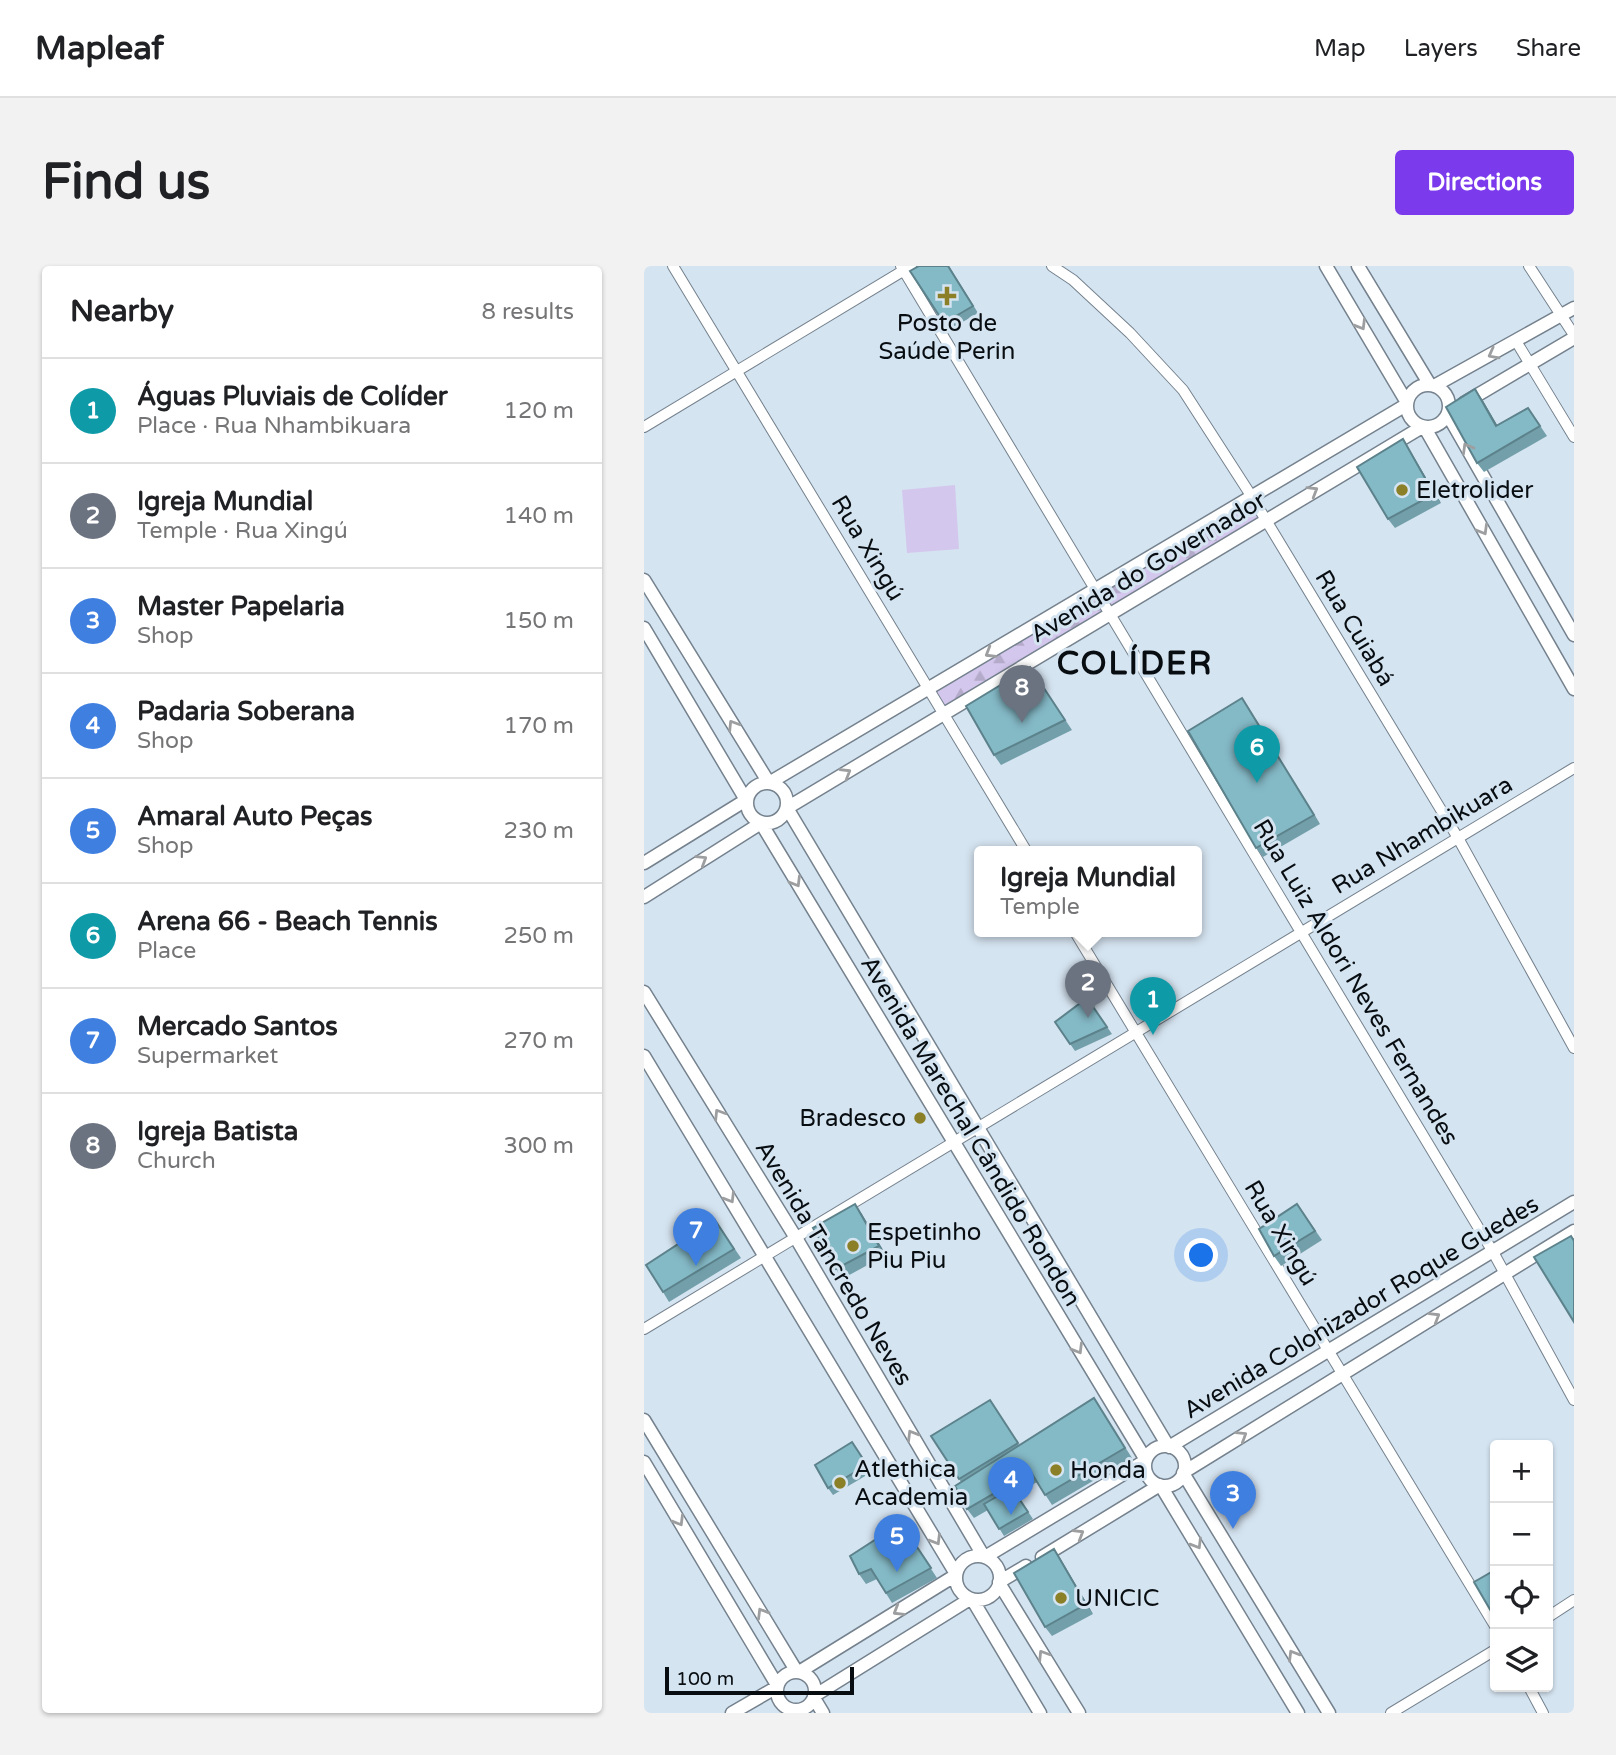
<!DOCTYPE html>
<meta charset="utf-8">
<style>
body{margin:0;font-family:"Varela Round",sans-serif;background:#f2f2f2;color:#202124}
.controls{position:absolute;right:21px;bottom:21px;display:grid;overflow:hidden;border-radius:7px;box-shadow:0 2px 5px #0004}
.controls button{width:63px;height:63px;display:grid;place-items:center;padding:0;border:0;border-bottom:2px solid #e0e0e0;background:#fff;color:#202124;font:35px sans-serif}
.scale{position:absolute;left:21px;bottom:18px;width:189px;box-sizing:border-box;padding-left:7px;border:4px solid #080d11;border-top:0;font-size:19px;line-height:24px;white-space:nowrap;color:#080d11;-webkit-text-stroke:5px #d5e4f1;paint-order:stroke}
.you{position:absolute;left:558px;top:990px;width:24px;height:24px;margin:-18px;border:5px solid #fff;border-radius:50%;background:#1a73e8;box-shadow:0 0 0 10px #1a73e833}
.badge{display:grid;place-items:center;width:46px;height:46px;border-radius:50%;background:#7c3aed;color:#fff;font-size:23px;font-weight:700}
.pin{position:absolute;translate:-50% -58px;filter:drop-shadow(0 2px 4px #0008)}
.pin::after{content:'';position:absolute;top:37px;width:24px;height:21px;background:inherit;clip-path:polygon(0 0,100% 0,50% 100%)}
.popup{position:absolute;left:330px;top:580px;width:228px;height:91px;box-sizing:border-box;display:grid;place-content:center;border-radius:7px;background:#fff;filter:drop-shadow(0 2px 5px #0005);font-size:23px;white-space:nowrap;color:#757577}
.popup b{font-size:26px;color:#202124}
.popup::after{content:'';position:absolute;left:50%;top:100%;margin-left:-14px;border:14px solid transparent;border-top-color:#fff}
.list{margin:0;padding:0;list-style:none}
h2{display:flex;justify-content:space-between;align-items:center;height:91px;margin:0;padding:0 28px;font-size:30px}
h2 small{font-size:23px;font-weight:400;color:#757577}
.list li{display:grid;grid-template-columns:46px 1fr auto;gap:21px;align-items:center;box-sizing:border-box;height:105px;padding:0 28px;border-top:2px solid #e0e0e0}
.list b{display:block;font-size:26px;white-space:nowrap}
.list p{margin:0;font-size:23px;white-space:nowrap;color:#757577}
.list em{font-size:23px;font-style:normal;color:#757577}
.icon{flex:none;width:38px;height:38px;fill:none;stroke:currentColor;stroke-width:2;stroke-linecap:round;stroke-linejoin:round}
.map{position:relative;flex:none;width:930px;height:1447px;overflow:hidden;border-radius:7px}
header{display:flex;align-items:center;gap:42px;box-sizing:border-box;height:98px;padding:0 35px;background:#fff;border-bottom:2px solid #e0e0e0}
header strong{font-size:33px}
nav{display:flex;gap:38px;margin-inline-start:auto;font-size:24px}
.intro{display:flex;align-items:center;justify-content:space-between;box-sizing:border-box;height:168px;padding:0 42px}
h1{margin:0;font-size:49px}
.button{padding:18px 32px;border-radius:7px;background:#7c3aed;color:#fff;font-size:24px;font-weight:700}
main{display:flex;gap:42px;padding:0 42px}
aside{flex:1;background:#fff;border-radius:7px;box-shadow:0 2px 5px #0004}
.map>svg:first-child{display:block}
.green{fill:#d4c7ed}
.forest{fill:url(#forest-firs)}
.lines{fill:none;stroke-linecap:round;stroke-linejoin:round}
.minor-casing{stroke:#75828e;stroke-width:12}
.tertiary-casing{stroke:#75828e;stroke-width:15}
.minor{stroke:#fff;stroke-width:10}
.tertiary{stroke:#fff;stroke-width:12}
.wall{fill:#729faa}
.shaded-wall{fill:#5c828b}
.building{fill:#84b9c6;stroke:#5c828b;stroke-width:2}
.oneway{stroke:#9c9ea0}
.poi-dot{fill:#8b8027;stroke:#d5e4f1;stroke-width:2.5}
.labels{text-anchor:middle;stroke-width:6;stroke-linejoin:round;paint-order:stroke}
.poi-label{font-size:24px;fill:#080d11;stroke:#d5e4f1;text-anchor:start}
.street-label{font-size:24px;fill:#080d11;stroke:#d5e4f1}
.district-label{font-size:32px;font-weight:bold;letter-spacing:2px;fill:#080d11;stroke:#d5e4f1}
</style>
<header>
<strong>Mapleaf</strong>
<nav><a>Map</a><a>Layers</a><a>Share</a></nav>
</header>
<div class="intro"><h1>Find us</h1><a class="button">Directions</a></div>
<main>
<aside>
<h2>Nearby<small>8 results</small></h2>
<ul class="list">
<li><span class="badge" style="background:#0f9aa8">1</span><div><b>Águas Pluviais de Colíder</b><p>Place · Rua Nhambikuara</p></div><em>120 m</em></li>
<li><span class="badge" style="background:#6b7280">2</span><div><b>Igreja Mundial</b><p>Temple · Rua Xingú</p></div><em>140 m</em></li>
<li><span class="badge" style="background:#3f7fe0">3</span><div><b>Master Papelaria</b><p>Shop</p></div><em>150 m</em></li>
<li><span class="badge" style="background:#3f7fe0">4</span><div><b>Padaria Soberana</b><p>Shop</p></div><em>170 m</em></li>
<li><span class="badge" style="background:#3f7fe0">5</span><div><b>Amaral Auto Peças</b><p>Shop</p></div><em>230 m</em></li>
<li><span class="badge" style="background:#0f9aa8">6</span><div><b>Arena 66 - Beach Tennis</b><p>Place</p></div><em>250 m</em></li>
<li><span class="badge" style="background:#3f7fe0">7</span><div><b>Mercado Santos</b><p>Supermarket</p></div><em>270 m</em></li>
<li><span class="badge" style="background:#6b7280">8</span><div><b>Igreja Batista</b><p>Church</p></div><em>300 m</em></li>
</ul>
</aside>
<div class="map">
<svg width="930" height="1447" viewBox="0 0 930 1447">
<defs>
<pattern id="forest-firs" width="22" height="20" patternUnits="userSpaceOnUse" patternTransform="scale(1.75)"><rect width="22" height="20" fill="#d4c7ed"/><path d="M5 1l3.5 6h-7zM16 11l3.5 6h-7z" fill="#b4aaca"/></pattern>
</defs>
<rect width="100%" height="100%" fill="#d5e4f1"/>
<path class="green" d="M 311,219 L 315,283 L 263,287 L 258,224 Z"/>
<path class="forest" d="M 608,231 L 621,254 L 468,347 L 454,324 Z
M 451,324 L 466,349 L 301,448 L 286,423 Z"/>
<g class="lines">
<g class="minor-casing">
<path id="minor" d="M 29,0 L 383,586
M 257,0 L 849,986 L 930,1134
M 408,0 L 429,14 L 486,67 L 539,124 L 608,231 L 814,572 L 930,782
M 885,0 L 930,69
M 872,75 L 930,171
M 0,161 L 267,0
M 431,666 L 851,1360
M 0,1063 L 930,502
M 904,1351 L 930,1334
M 885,1421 L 899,1447
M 747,1447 L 851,1384"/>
</g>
<g class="tertiary-casing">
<path id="tertiary" d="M 682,0 L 762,135
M 714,0 L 786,119
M763 140a21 21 0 1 1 42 0a21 21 0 1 1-42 0Z
M 790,120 L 930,42
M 820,137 L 930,72
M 804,149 L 930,369
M 781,162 L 930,423
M 0,314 L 125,517 L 762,139
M 0,362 L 102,534 L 0,597
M103 537a20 20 0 1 1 40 0a20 20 0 1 1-40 0Z
M 0,631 L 117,557 L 502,1194
M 0,726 L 152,972 L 340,1291
M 0,790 L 312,1308
M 0,1154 L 153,1406
M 524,1180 L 143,542 L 778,161
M501 1200a20 20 0 1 1 40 0a20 20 0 1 1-40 0Z
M 525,1181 L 930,936
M 0,1196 L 133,1419
M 540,1206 L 930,965
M 539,1207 L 685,1447
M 517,1220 L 654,1447
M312 1312a22 22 0 1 1 44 0a22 22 0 1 1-44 0Z
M 341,1291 L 501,1195
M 398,1291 L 516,1219
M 355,1316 L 382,1300
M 355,1317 L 435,1447
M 328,1333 L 396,1447
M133 1425a19 19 0 1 1 38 0a19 19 0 1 1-38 0Z
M 155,1406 L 312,1309
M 170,1430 L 326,1333
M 170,1432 L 179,1447
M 88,1447 L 133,1421"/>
</g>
<use href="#minor" class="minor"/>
<use href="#tertiary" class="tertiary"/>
</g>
<path class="wall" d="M 305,0 L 334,47 L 305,64 L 266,5 Z
M 838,133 L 853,159 L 884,142 L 903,170 L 840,206 L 833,197 Z
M 759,173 L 797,237 L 751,262 L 744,253 Z
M 386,401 L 428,464 L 357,499 L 350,489 Z
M 598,432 L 676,558 L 619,591 L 612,582 Z
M 443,732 L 468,768 L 431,785 L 411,756 Z
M 211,938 L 242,989 L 198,1013 L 192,1003 Z
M 653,938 L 678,974 L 637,1000 L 630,990 Z
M 71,954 L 97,992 L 25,1036 L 19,1026 Z
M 450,1132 L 488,1192 L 408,1239 L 393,1216 L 372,1228 L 389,1253 L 360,1270 L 344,1244 L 330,1252 L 323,1243 L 317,1216 L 287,1170 L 346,1134 L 375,1179 Z
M 208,1176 L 228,1206 L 189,1229 L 184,1222 Z
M 257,1257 L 293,1312 L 248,1337 L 233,1313 L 222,1318 L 215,1308 Z
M 416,1292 L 449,1348 L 408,1370 L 401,1361 Z"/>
<path class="shaded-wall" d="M 831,123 L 838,133 L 859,169 L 852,160 Z
M 759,173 L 765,183 L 797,237 L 790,228 Z
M 598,432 L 604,441 L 676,558 L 670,549 Z
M 211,938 L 218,948 L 242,989 L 235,980 Z
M 410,1283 L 416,1292 L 449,1348 L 442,1338 Z"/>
<path class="building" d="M 275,0 L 304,0 L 329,40 L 300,57 L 266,5 Z
M 831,123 L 852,160 L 884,142 L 896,160 L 833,197 L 802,141 Z
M 759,173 L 790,228 L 744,253 L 713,201 Z
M 386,401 L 421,454 L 350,489 L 322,440 Z
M 598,432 L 670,549 L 612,582 L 544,465 Z
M 443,732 L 463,761 L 426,778 L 411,756 Z
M 211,938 L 235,980 L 192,1003 L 169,962 Z
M 653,938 L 671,965 L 630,990 L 615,963 Z
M 71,954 L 90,983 L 19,1026 L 2,999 Z
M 927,970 L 930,975 L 930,1056 L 890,991 Z
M 450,1132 L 481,1182 L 401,1229 L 387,1206 L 323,1243 L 311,1220 Z
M 346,1134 L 374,1177 L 315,1213 L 287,1170 Z
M 208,1176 L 223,1199 L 184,1222 L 171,1199 Z
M 368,1222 L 384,1246 L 355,1263 L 340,1238 Z
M 257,1257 L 287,1302 L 242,1327 L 227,1303 L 215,1308 L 206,1290 Z
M 410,1283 L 442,1338 L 401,1361 L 370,1307 Z
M 851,1304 L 851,1352 L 830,1316 Z"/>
<defs><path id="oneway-chevron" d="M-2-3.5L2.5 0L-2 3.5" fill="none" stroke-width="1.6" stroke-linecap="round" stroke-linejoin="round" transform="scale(1.75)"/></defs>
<g class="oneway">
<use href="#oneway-chevron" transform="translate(717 59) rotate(59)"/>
<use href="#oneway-chevron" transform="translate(849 88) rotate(152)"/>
<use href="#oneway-chevron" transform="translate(823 182) rotate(-120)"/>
<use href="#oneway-chevron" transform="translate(669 225) rotate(-31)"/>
<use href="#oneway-chevron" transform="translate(839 264) rotate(60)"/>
<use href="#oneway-chevron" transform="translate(346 387) rotate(149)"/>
<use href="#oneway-chevron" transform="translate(89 459) rotate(-122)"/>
<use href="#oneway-chevron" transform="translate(202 507) rotate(-31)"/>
<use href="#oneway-chevron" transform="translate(58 594) rotate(-32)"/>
<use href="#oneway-chevron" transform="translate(152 616) rotate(59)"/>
<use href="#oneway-chevron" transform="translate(75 848) rotate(-122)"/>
<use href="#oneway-chevron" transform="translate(86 932) rotate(59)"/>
<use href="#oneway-chevron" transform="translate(791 1051) rotate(-31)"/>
<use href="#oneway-chevron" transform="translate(434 1083) rotate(59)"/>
<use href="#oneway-chevron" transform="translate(268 1169) rotate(-121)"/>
<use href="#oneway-chevron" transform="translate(598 1170) rotate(-32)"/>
<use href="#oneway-chevron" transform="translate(35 1255) rotate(59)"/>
<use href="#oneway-chevron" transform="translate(435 1268) rotate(-31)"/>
<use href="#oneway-chevron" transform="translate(292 1274) rotate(59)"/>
<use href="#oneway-chevron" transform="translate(553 1278) rotate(59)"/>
<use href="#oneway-chevron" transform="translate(254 1345) rotate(149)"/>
<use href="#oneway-chevron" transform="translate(118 1347) rotate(-121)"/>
<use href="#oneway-chevron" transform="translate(399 1389) rotate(-122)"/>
<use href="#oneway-chevron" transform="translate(649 1389) rotate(-121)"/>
</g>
<g class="poi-dot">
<path d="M299.5 19.5h7v7h7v7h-7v7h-7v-7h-7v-7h7z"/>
<circle cx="758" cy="224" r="7"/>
<circle cx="276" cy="852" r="7"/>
<circle cx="209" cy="980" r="7"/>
<circle cx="412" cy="1204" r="7"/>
<circle cx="196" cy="1217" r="7"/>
<circle cx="417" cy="1332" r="7"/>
</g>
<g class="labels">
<g class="poi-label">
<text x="303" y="65" text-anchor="middle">Posto de<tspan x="303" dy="28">Saúde Perin</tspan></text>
<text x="772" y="232">Eletrolider</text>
<text x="262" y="860" text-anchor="end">Bradesco</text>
<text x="223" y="974">Espetinho<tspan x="223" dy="28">Piu Piu</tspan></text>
<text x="210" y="1211">Atlethica<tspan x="210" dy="28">Academia</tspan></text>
<text x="426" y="1212">Honda</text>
<text x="431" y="1340">UNICIC</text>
</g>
<g class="street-label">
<text transform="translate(224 282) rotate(59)" y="8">Rua Xingú</text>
<text transform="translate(504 301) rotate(-31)" y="8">Avenida do Governador</text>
<text transform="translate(711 362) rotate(59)" y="8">Rua Cuiabá</text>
<text transform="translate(778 569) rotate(-31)" y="8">Rua Nhambikuara</text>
<text transform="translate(712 716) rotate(59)" y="8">Rua Luiz Aldori Neves Fernandes</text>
<text transform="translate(327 865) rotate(59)" y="8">Avenida Marechal Cândido Rondon</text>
<text transform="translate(637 967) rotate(59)" y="8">Rua Xingú</text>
<text transform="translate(190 997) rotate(59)" y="8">Avenida Tancredo Neves</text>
<text transform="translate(717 1041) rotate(-31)" y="8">Avenida Colonizador Roque Guedes</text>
</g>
<g class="district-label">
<text x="491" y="408">COLÍDER</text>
</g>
</g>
</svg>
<div class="controls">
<button>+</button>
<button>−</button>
<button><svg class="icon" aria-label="locate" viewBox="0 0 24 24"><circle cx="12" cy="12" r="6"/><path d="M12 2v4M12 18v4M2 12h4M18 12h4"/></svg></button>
<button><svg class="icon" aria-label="layers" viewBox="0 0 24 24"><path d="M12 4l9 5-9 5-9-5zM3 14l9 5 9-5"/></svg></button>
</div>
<div class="scale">100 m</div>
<div class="you"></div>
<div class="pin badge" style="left:509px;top:769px;background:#0f9aa8">1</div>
<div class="pin badge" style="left:444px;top:752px;background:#6b7280">2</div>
<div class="popup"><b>Igreja Mundial</b>Temple</div>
<div class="pin badge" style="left:589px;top:1263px;background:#3f7fe0">3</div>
<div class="pin badge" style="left:367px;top:1249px;background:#3f7fe0">4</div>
<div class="pin badge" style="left:253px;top:1306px;background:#3f7fe0">5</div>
<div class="pin badge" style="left:613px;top:517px;background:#0f9aa8">6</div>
<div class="pin badge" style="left:52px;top:1000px;background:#3f7fe0">7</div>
<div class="pin badge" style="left:378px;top:457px;background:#6b7280">8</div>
</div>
</main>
